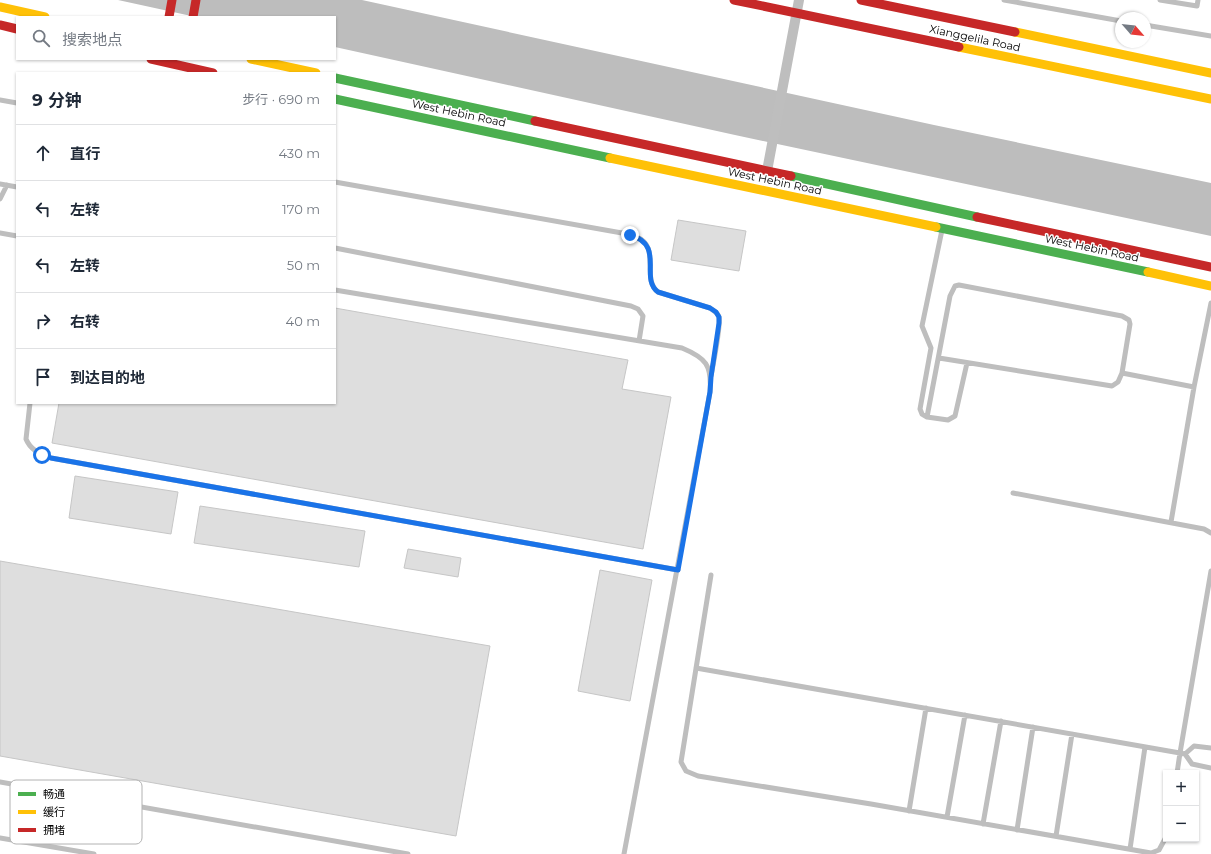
<!DOCTYPE html>
<html lang="zh">
<meta charset="utf-8">
<style>
body{margin:0;font-family:Montserrat,"Noto Sans SC",sans-serif;background:#f6f6f7;color:#1f2937}
.controls{position:absolute;right:12px;bottom:12px;display:grid;overflow:hidden;border-radius:0px;box-shadow:0 1px 3px #0004}
.controls button{width:36px;height:36px;display:grid;place-items:center;padding:0;border:0;border-bottom:1px solid #e0e1e3;background:#fff;color:#1f2937;font:20px sans-serif}
.compass{position:absolute;left:1115px;top:12px;width:36px;height:36px;border-radius:50%;background:#fff;box-shadow:0 1px 3px #0004;rotate:118deg}
.stop{position:absolute;width:12px;height:12px;margin:-9px;border:3px solid #1a73e8;border-radius:50%;background:#fff}
.stop.end{background:#1a73e8;border-color:#fff;box-shadow:0 1px 4px #0008}
.list{margin:0;padding:0;list-style:none}
h2{display:flex;justify-content:space-between;align-items:center;height:52px;margin:0;padding:0 16px;font-size:17px}
h2 small{font-size:13px;font-weight:400;color:#747a83}
.list li{display:grid;grid-template-columns:26px 1fr auto;gap:12px;align-items:center;box-sizing:border-box;height:56px;padding:0 16px;border-top:1px solid #e0e1e3}
.list b{display:block;font-size:15px;white-space:nowrap}
.list em{font-size:13px;font-style:normal;color:#747a83}
.icon{flex:none;width:22px;height:22px;fill:none;stroke:currentColor;stroke-width:2;stroke-linecap:round;stroke-linejoin:round}
.map{position:relative;flex:none;width:1211px;height:854px;overflow:hidden}
.search{position:absolute;background:#fff;box-shadow:0 1px 3px #0004;left:16px;top:16px;width:320px;height:44px;display:flex;align-items:center;gap:10px;box-sizing:border-box;padding:0 14px;border-radius:0px;color:#747a83;font-size:15px}
.panel{position:absolute;background:#fff;box-shadow:0 1px 3px #0004;left:16px;top:72px;width:320px;height:332px;border-radius:0px}
.map>svg:first-child{display:block}
.water{fill:#bdbdbd}
.building{fill:#dedede;stroke:#c6c6c6}
.lines{fill:none;stroke-linecap:round;stroke-linejoin:round}
.lane{stroke:#bebebe;stroke-width:5}
.street{stroke:#bebebe;stroke-width:10}
.fast{stroke:#4caf50;stroke-width:9}
.slow{stroke:#ffc107;stroke-width:9}
.jam{stroke:#c62828;stroke-width:9}
.route{stroke:#1a73e8;stroke-width:5}
.labels{text-anchor:middle;stroke-width:3;stroke-linejoin:round;paint-order:stroke}
.street-label{font-size:11px;fill:#000;stroke:#fff}
.key{fill:#fff;stroke:#b2b2b2;stroke-width:1}
.key-label{font-size:11px;fill:#000}
</style>
<div class="map">
<svg width="1211" height="854" viewBox="0 0 1211 854">
<rect width="100%" height="100%" fill="#fff"/>
<path class="water" d="M 118,0 L 362,0 L 934,125 L 1211,183 L 1211,236 L 735,135 L 335,47 L 335,17 L 196,17 Z"/>
<path class="building" d="M 678,220 L 746,231 L 739,271 L 671,260 Z
M 335,308 L 628,360 L 622,389 L 671,397 L 643,549 L 52,443 L 59,403 L 335,403 Z
M 75,476 L 178,492 L 171,534 L 69,518 Z
M 200,506 L 365,531 L 359,567 L 194,543 Z
M 408,549 L 461,558 L 458,577 L 404,568 Z
M 0,561 L 490,646 L 456,836 L 0,756 Z
M 600,570 L 652,580 L 630,701 L 578,691 Z"/>
<g class="lines">
<path class="lane" d="M 1004,0 L 1121,21
M 1160,0 L 1197,6 L 1198,0
M 1145,25 L 1211,36
M 0,100 L 17,103
M 335,182 L 622,233 C 627,234 633,235 637,237 C 661,247 641,279 658,292 L 710,308 C 714,311 718,313 719,317 C 721,326 713,365 711,376
M 0,184 L 17,187
M 0,199 L 7,185
M 942,230 L 922,326 L 931,348 L 920,409 L 922,414 L 927,417 L 948,420 L 955,416 L 967,363
M 0,233 L 17,236
M 335,248 L 631,306 L 638,309 L 643,316 L 639,341
M 335,290 L 682,348 C 706,358 712,365 710,392 L 624,854
M 1122,373 L 1194,387
M 30,403 L 26,439 C 30,449 41,455 51,458 L 678,570
M 927,417 L 950,296 L 955,286 L 959,285 L 1122,316 L 1129,320 L 1130,324 L 1122,373 L 1118,382 L 1112,386 L 939,358
M 1013,493 L 1204,529 L 1211,533
M 1171,522 L 1194,387 L 1211,303
M 711,575 L 681,762 L 686,771 L 698,776 L 871,804 L 1151,853 L 1159,850 L 1166,837
M 696,668 L 1180,753 L 1211,571
M 1185,754 L 1194,746 L 1211,748
M 1177,773 L 1180,753 L 1185,754 L 1192,764 L 1211,768
M 0,782 L 408,854
M 909,811 L 926,708
M 947,817 L 965,715
M 983,824 L 1001,721
M 1017,830 L 1033,727
M 1056,836 L 1072,734
M 0,838 L 94,854
M 1130,849 L 1145,747"/>
<path class="street" d="M 767,171 L 799,0"/>
<path class="fast" d="M 335,78 L 535,121
M 335,99 L 610,158
M 791,176 L 977,217
M 936,227 L 1148,272"/>
<path class="slow" d="M 0,7 L 45,17
M 1015,32 L 1211,73
M 959,47 L 1211,99
M 251,59 L 316,73
M 610,158 L 936,227
M 1148,272 L 1211,286"/>
<path class="jam" d="M 734,0 L 959,47
M 861,0 L 1015,32
M 169,17 L 172,0
M 193,17 L 196,0
M 0,25 L 17,29
M 151,59 L 213,73
M 535,121 L 791,176
M 977,217 L 1211,267"/>
</g>
<g class="lines">
<path class="route" d="M 42,455 L 51,458 L 678,570 L 710,392 L 711,377 L 719,323 L 719,317 L 716,312 L 710,308 L 658,292 C 639,278 666,245 630,235"/>
</g>
<g class="labels">
<g class="street-label">
<text transform="translate(975 38) rotate(12)" y="4">Xianggelila Road</text>
<text transform="translate(459 113) rotate(12)" y="4">West Hebin Road</text>
<text transform="translate(775 181) rotate(12)" y="4">West Hebin Road</text>
<text transform="translate(1092 248) rotate(12)" y="4">West Hebin Road</text>
</g>
</g>
<rect x="10" y="780" width="132" height="64" rx="6" class="key"/>
<rect x="18" y="792" width="18" height="4" fill="#4caf50"/>
<rect x="18" y="810" width="18" height="4" fill="#ffc107"/>
<rect x="18" y="828" width="18" height="4" fill="#c62828"/>
<g class="key-label">
<text x="43" y="798">畅通</text>
<text x="43" y="816">缓行</text>
<text x="43" y="834">拥堵</text>
</g>
</svg>
<div class="controls">
<button>+</button>
<button>−</button>
</div>
<svg class="compass" viewBox="-18 -18 36 36"><path d="M0-13l5 13h-10z" fill="#e53935"/><path d="M0 13l5-13h-10z" fill="#747a83"/></svg>
<div class="stop" style="left:42px;top:455px"></div>
<div class="stop end" style="left:630px;top:235px"></div>
<div class="search"><svg class="icon" aria-label="search" viewBox="0 0 24 24"><circle cx="10" cy="10" r="6"/><path d="M15 15l6 6"/></svg>搜索地点</div>
<section class="panel">
<h2>9 分钟<small>步行 · 690 m</small></h2>
<ul class="list">
<li><svg class="icon" aria-label="ahead" viewBox="0 0 24 24"><path d="M12 20V5M6 11l6-6 6 6"/></svg><div><b>直行</b></div><em>430 m</em></li>
<li><svg class="icon" aria-label="left" viewBox="0 0 24 24"><path d="M17 20v-9H6M10 6l-5 5 5 5"/></svg><div><b>左转</b></div><em>170 m</em></li>
<li><svg class="icon" aria-label="left" viewBox="0 0 24 24"><path d="M17 20v-9H6M10 6l-5 5 5 5"/></svg><div><b>左转</b></div><em>50 m</em></li>
<li><svg class="icon" aria-label="right" viewBox="0 0 24 24"><path d="M7 20v-9h11M14 6l5 5-5 5"/></svg><div><b>右转</b></div><em>40 m</em></li>
<li><svg class="icon" aria-label="arrive" viewBox="0 0 24 24"><path d="M6 21V4h12l-3 4 3 4H6"/></svg><div><b>到达目的地</b></div></li>
</ul>
</section>
</div>
